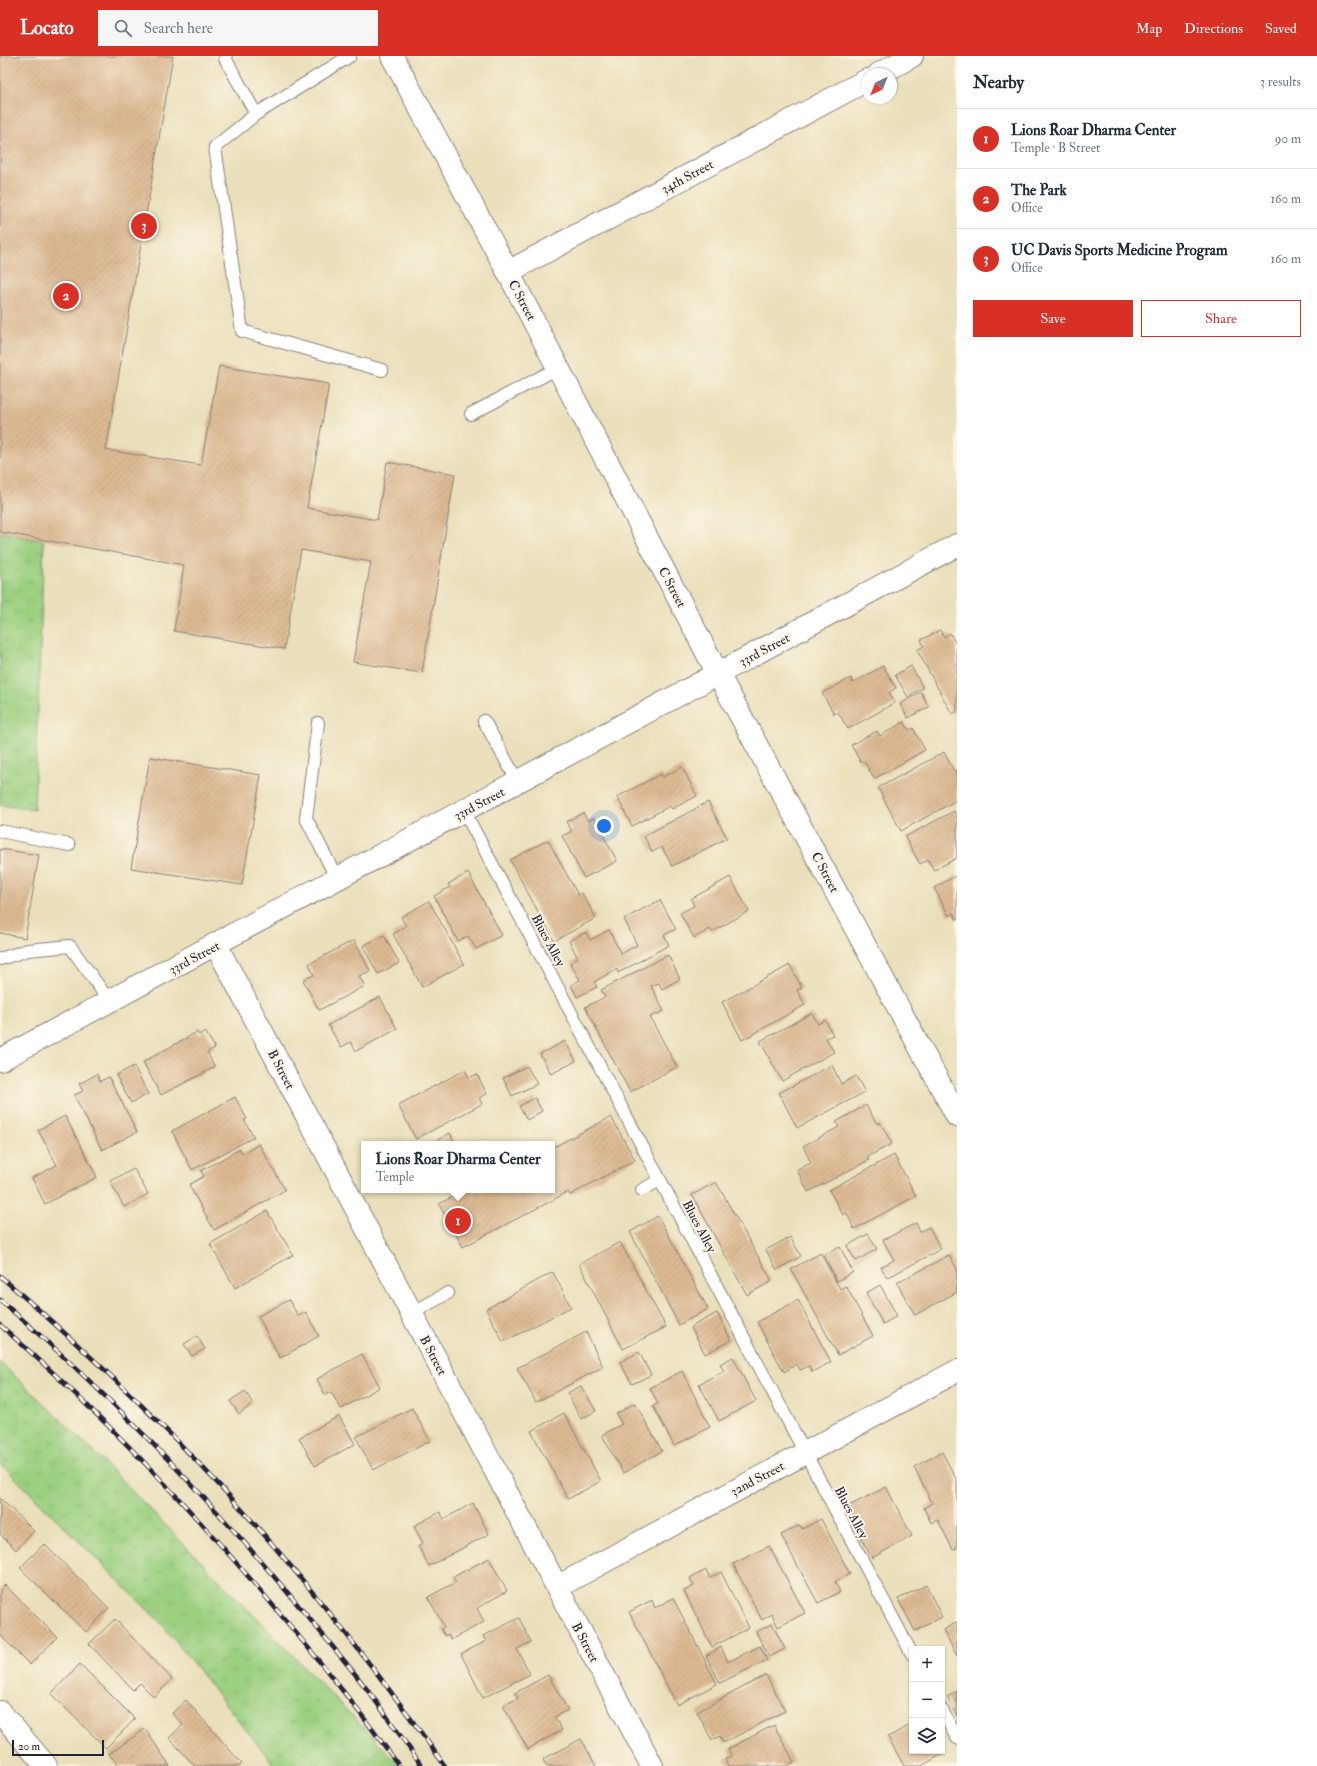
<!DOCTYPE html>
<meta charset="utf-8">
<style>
body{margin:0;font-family:"IM FELL Double Pica",serif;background:#f6f6f7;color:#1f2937}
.controls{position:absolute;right:12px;bottom:12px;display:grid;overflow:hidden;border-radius:0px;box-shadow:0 1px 3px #0004}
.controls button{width:36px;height:36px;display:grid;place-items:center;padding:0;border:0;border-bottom:1px solid #e0e1e3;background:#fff;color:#1f2937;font:20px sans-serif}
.compass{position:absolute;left:861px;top:12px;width:36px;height:36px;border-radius:50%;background:#fff;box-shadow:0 1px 3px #0004;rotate:223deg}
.scale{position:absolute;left:12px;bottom:10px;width:92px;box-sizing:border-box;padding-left:4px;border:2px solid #22223b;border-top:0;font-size:11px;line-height:14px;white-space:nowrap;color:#22223b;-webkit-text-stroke:3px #fcf5e5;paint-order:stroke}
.you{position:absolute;left:604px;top:770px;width:14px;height:14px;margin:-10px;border:3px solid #fff;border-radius:50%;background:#1a73e8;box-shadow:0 0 0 6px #1a73e833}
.badge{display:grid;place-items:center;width:26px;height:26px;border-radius:50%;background:#d93025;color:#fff;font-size:13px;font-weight:700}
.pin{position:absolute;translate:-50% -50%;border:2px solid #fff;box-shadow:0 1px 4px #0006}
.popup{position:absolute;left:361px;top:1085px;width:194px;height:52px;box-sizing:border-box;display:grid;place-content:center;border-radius:0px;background:#fff;filter:drop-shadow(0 1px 3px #0005);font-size:13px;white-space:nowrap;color:#747a83}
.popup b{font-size:15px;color:#1f2937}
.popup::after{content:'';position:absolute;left:50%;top:100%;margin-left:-8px;border:8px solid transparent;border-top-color:#fff}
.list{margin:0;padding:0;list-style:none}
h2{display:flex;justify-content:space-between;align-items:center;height:52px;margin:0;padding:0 16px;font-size:17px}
h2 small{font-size:13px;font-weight:400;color:#747a83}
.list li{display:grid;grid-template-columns:26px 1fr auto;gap:12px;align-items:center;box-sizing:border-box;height:60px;padding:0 16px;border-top:1px solid #e0e1e3}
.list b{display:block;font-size:15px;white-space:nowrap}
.list p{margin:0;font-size:13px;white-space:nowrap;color:#747a83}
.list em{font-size:13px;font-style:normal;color:#747a83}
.actions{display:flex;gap:8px;padding:12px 16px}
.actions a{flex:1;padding:9px 0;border:1px solid #d93025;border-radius:0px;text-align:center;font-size:14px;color:#d93025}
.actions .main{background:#d93025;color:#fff}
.icon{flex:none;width:22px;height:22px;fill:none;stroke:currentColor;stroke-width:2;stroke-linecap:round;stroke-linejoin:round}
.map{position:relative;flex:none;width:957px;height:1710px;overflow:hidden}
header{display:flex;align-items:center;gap:24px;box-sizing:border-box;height:56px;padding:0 20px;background:#d93025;color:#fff}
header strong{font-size:19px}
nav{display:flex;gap:22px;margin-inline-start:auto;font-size:14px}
.search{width:280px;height:36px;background:#f6f6f7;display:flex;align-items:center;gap:10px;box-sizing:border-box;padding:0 14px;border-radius:0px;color:#747a83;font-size:15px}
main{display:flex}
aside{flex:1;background:#fff}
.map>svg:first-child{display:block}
.grass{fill:url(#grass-tufts);stroke:#5f795e}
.building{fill:url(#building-hatch)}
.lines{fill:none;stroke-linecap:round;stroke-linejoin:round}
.service-casing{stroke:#86807a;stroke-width:14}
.minor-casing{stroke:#86807a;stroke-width:24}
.tertiary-casing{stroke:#86807a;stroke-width:24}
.service{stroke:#fff;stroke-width:12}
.minor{stroke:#fff;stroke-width:22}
.tertiary{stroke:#fff;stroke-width:22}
.rail-casing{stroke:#22223b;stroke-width:4.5}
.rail{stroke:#fcf5e5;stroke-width:3;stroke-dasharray:9;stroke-linecap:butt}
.labels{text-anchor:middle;stroke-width:4;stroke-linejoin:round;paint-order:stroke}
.street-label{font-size:13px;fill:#22223b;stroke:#fcf5e5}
</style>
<header>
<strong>Locato</strong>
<div class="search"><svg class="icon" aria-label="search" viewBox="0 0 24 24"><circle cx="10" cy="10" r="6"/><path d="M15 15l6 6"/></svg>Search here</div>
<nav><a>Map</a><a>Directions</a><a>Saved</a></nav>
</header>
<main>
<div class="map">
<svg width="957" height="1710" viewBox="0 0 957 1710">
<defs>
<pattern id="grass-tufts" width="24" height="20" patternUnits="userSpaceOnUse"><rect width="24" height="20" fill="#9cd081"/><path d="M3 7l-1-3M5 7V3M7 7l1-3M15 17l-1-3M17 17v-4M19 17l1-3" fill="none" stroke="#86b270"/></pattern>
<pattern id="building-hatch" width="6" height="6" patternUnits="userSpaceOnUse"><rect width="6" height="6" fill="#ddba93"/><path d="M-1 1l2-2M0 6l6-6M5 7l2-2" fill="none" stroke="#bda080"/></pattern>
</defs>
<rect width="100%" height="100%" fill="#fcf5e5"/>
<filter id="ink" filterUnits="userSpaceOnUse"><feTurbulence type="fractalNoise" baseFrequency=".025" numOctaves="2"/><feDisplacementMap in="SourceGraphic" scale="8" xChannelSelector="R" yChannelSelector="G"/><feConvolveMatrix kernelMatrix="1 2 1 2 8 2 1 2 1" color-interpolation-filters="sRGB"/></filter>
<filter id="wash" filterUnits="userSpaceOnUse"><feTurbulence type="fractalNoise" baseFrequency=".012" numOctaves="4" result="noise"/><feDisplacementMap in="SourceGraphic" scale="16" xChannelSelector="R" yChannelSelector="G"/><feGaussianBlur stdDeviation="0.9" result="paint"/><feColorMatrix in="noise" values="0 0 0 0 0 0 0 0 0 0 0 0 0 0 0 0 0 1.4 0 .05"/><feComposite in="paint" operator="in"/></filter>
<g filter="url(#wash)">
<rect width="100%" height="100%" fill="#eadfba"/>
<path class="grass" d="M 0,476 L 44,485 L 34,754 L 0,749 Z
M 0,1306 L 87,1389 L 401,1710 L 275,1710 L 160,1566 L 0,1407 Z"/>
<g id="blocks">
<path class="building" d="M 0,0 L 173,0 L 106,394 L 201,409 L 219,310 L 329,328 L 307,452 L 377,464 L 387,406 L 455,418 L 422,617 L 353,606 L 371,506 L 301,494 L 284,593 L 174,575 L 184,509 L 0,476 Z
M 940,574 L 944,581 L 950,577 L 957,590 L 957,655 L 952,658 L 917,594 L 924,590 L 921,584 Z
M 883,610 L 896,632 L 889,636 L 895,647 L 848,673 L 838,656 L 834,658 L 822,637 L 851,622 L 853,627 Z
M 911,610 L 923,632 L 908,641 L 895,619 Z
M 921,636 L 929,651 L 908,662 L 900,648 Z
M 904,666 L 909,674 L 913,672 L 925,694 L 874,723 L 864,705 L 861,707 L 851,689 L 877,675 L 880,680 Z
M 944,696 L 954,715 L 957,714 L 957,744 L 901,775 L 878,732 Z
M 150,701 L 261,719 L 242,829 L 131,812 Z
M 682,711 L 697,740 L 672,753 L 670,750 L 632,770 L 617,741 L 661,718 L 663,721 Z
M 708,746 L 727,782 L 672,810 L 662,791 L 652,796 L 644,780 Z
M 954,755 L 957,760 L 957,802 L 934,814 L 928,804 L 920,808 L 905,781 Z
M 583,757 L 588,765 L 594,762 L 617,805 L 584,822 L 562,780 L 572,775 L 566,766 Z
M 548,784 L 578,839 L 582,837 L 596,862 L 554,885 L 510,804 Z
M 0,793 L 39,799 L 25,882 L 0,877 Z
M 468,817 L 502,879 L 476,893 L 468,880 L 458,885 L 434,840 L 450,831 L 448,828 Z
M 957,819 L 957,864 L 953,857 L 949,860 L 934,832 Z
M 730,821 L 749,855 L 712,876 L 710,873 L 694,882 L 680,857 L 694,850 L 691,843 Z
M 660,844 L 676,873 L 664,879 L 669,889 L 618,917 L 617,913 L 594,926 L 597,931 L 577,941 L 571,929 L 580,924 L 570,907 L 578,902 L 569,885 L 586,876 L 590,884 L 609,874 L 621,898 L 637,889 L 624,863 Z
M 429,845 L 464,908 L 422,931 L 393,878 L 406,870 L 401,861 Z
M 384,879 L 399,907 L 378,918 L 363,890 Z
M 354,884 L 370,915 L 359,920 L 365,930 L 319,954 L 303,924 L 314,919 L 309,908 Z
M 668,899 L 680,923 L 662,933 L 659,927 L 651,930 L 664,955 L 650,961 L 677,1011 L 630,1036 L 585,951 L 605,941 L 601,934 Z
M 790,909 L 802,932 L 797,934 L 805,949 L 742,984 L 722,946 Z
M 380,941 L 397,973 L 356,995 L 351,986 L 341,991 L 328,969 Z
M 812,957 L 818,968 L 825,964 L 833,979 L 826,982 L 834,996 L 782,1025 L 760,985 Z
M 205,975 L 215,992 L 207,996 L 215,1011 L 161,1039 L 143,1006 L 197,976 L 199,979 Z
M 565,985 L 576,1005 L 551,1018 L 540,998 Z
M 832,1009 L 841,1028 L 856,1020 L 865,1036 L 797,1072 L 779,1037 Z
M 134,1010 L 148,1038 L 131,1047 L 116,1019 Z
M 527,1010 L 537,1028 L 512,1040 L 503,1022 Z
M 465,1014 L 469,1022 L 477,1018 L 487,1038 L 479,1042 L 482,1048 L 416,1083 L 398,1049 Z
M 97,1018 L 100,1025 L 109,1021 L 137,1076 L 102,1094 L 74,1039 L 83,1035 L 79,1028 Z
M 235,1041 L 247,1063 L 244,1064 L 254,1081 L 192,1114 L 172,1075 Z
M 535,1042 L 542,1055 L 527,1064 L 519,1050 Z
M 866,1049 L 877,1068 L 880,1066 L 892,1088 L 867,1101 L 869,1104 L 808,1136 L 797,1114 L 811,1107 L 803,1090 L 839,1071 L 836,1066 Z
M 65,1060 L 97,1121 L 45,1148 L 32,1122 L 57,1109 L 38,1074 Z
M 611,1061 L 635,1104 L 570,1139 L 568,1136 L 463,1191 L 439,1148 L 466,1134 L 552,1134 L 552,1092 Z
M 450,1077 L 455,1088 L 430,1088 Z
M 259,1088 L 285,1134 L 214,1174 L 189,1129 L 204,1120 L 201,1115 L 240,1093 L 243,1098 Z
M 894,1099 L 916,1140 L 854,1173 L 847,1157 L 843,1159 L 829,1134 Z
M 134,1113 L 148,1138 L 124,1151 L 110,1125 Z
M 716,1126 L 772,1225 L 747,1239 L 692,1139 Z
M 267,1155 L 293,1199 L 235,1232 L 210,1188 Z
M 658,1160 L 708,1253 L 679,1269 L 630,1176 Z
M 916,1167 L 920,1176 L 929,1171 L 941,1193 L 887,1222 L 881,1211 L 894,1204 L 883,1184 Z
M 868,1178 L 877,1193 L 856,1205 L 847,1190 Z
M 790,1181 L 801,1200 L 777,1214 L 766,1194 Z
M 620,1186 L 666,1271 L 623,1293 L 579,1208 Z
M 840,1191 L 853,1216 L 837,1225 L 824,1199 Z
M 821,1197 L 840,1233 L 846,1230 L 873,1280 L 838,1299 L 791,1213 Z
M 949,1199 L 957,1213 L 957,1236 L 915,1259 L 897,1227 Z
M 553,1216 L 571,1251 L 503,1286 L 486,1253 Z
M 880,1229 L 897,1260 L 883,1268 L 866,1237 Z
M 289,1244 L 298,1260 L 306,1256 L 319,1280 L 280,1302 L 258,1260 Z
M 798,1244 L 831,1306 L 812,1316 L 809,1310 L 800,1314 L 797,1308 L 784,1316 L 757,1266 Z
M 717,1257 L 731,1284 L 705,1298 L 691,1271 Z
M 586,1276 L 603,1311 L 536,1346 L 517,1312 Z
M 197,1280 L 205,1293 L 192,1300 L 184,1288 Z
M 639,1296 L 651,1319 L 632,1328 L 620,1306 Z
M 362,1298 L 380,1331 L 341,1353 L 331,1336 L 325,1339 L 317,1323 Z
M 733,1301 L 756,1345 L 719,1365 L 699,1328 L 724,1315 L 720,1308 Z
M 682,1315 L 710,1371 L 674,1390 L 653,1350 L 658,1348 L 650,1332 Z
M 581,1330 L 596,1355 L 581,1363 L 567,1337 Z
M 245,1335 L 253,1348 L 239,1358 L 230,1345 Z
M 635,1347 L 662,1395 L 623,1417 L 602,1379 L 622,1368 L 616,1358 Z
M 412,1352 L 430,1385 L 373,1414 L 356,1381 Z
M 564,1357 L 601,1425 L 568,1443 L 531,1375 Z
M 339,1360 L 355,1388 L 315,1410 L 299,1382 Z
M 942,1396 L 957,1425 L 957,1492 L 953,1494 L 938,1464 L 931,1467 L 924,1452 L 932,1447 L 914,1411 Z
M 886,1431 L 912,1480 L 872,1502 L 845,1452 Z
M 0,1442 L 34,1475 L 16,1494 L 0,1478 Z
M 473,1447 L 489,1478 L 429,1510 L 418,1490 L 423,1487 L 414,1470 L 440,1456 L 444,1463 Z
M 821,1463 L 850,1518 L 835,1526 L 840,1536 L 818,1547 L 781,1479 L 800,1469 L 802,1473 Z
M 44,1488 L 109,1552 L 86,1576 L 20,1512 Z
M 769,1490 L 805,1557 L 778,1571 L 772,1558 L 762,1564 L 733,1508 Z
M 489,1502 L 507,1535 L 477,1552 L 484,1566 L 451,1584 L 448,1578 L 445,1580 L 441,1573 L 444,1571 L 428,1541 L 456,1526 L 453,1521 Z
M 706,1514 L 710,1522 L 721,1516 L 749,1572 L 712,1591 L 684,1535 L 694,1530 L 690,1522 Z
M 5,1529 L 57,1581 L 30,1609 L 0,1579 L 0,1534 Z
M 926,1529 L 942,1561 L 915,1575 L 898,1543 Z
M 673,1542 L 717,1628 L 677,1649 L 629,1556 L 652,1544 L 655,1552 Z
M 519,1562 L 531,1586 L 517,1593 L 530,1618 L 483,1642 L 461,1598 L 486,1585 L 483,1580 Z
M 115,1563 L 172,1623 L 154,1641 L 140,1627 L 133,1634 L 89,1588 Z
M 957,1566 L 957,1600 L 943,1574 Z
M 772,1568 L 785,1593 L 769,1601 L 756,1576 Z
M 760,1590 L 767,1604 L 720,1627 L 706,1600 L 721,1591 L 728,1606 Z
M 80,1608 L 135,1663 L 106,1692 L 51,1638 Z
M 548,1619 L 568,1654 L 554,1661 L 562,1674 L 528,1693 L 503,1650 L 518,1642 L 515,1637 Z
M 766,1619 L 785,1655 L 723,1687 L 720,1680 L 712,1684 L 697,1656 Z
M 957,1635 L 957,1660 L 947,1641 Z
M 186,1644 L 242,1708 L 239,1710 L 195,1710 L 169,1682 L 183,1669 L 172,1657 Z
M 912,1668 L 912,1695 L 941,1695 L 943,1698 L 921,1710 L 904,1710 L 888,1681 Z
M 774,1669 L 794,1706 L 787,1710 L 728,1710 L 725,1703 L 732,1700 L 728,1693 Z
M 145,1673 L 170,1710 L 118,1710 L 109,1698 Z
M 581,1683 L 596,1710 L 546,1710 L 543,1703 Z"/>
</g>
</g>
<g filter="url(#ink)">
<use href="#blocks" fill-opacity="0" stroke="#86807a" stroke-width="1"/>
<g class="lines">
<g class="service-casing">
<path id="service" d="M 226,0 L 225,2 L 256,58
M 350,0 L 256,58 L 215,91 L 242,275 L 382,314
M 471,358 L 558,312
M 484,665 L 518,726
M 318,667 L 306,762 L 337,823
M 464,755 L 912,1598
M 0,775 L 69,789
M 0,903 L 28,894 L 70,890 L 110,946
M 642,1134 L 660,1124
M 412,1257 L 448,1237
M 942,1654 L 957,1682"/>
</g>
<g class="minor-casing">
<path id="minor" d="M 879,18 L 912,0
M 508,216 L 867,24
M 718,618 L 957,1060
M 216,889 L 652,1710
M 0,1004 L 957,489
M 557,1531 L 957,1315
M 0,1656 L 46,1710"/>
</g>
<g class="tertiary-casing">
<path id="tertiary" d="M 392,0 L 508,216 L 718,618"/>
</g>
<use href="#service" class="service"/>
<use href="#minor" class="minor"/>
<use href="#tertiary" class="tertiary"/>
<g class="rail-casing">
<path id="rail" d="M 0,1220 C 92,1299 180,1383 260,1474 C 326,1550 387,1628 445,1710
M 0,1244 C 104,1333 200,1433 288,1537 C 312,1566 336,1594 359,1623 C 381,1651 401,1681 422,1710
M 0,1269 C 100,1356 191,1452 276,1553 C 319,1604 361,1656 399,1710"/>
</g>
<use href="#rail" class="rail"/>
</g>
</g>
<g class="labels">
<g class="street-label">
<text transform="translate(687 120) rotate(-28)" y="5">34th Street</text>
<text transform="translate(523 244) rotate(62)" y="5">C Street</text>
<text transform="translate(673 531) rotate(62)" y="5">C Street</text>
<text transform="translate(764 593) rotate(-28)" y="5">33rd Street</text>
<text transform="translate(479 747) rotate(-28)" y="5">33rd Street</text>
<text transform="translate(826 816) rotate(62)" y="5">C Street</text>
<text transform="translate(549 884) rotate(62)" y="5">Blues Alley</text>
<text transform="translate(194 901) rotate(-28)" y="5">33rd Street</text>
<text transform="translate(282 1013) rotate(62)" y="5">B Street</text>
<text transform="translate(700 1170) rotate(62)" y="5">Blues Alley</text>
<text transform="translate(434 1299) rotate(62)" y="5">B Street</text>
<text transform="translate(757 1422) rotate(-28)" y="5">32nd Street</text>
<text transform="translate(852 1456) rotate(62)" y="5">Blues Alley</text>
<text transform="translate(586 1586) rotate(62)" y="5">B Street</text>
</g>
</g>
</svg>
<div class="controls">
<button>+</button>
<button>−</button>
<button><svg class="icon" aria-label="layers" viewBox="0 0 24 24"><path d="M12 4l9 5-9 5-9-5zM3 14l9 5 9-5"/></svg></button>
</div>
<svg class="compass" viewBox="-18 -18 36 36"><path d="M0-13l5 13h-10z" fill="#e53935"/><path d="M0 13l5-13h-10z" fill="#747a83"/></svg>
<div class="scale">20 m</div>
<div class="you"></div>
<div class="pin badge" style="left:458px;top:1165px">1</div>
<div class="popup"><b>Lions Roar Dharma Center</b>Temple</div>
<div class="pin badge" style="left:66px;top:240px">2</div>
<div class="pin badge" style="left:144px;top:170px">3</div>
</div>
<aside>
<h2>Nearby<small>3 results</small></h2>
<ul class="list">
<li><span class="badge">1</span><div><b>Lions Roar Dharma Center</b><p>Temple · B Street</p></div><em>90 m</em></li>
<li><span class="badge">2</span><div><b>The Park</b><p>Office</p></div><em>160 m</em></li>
<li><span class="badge">3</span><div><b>UC Davis Sports Medicine Program</b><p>Office</p></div><em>160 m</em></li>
</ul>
<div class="actions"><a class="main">Save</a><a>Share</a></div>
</aside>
</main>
